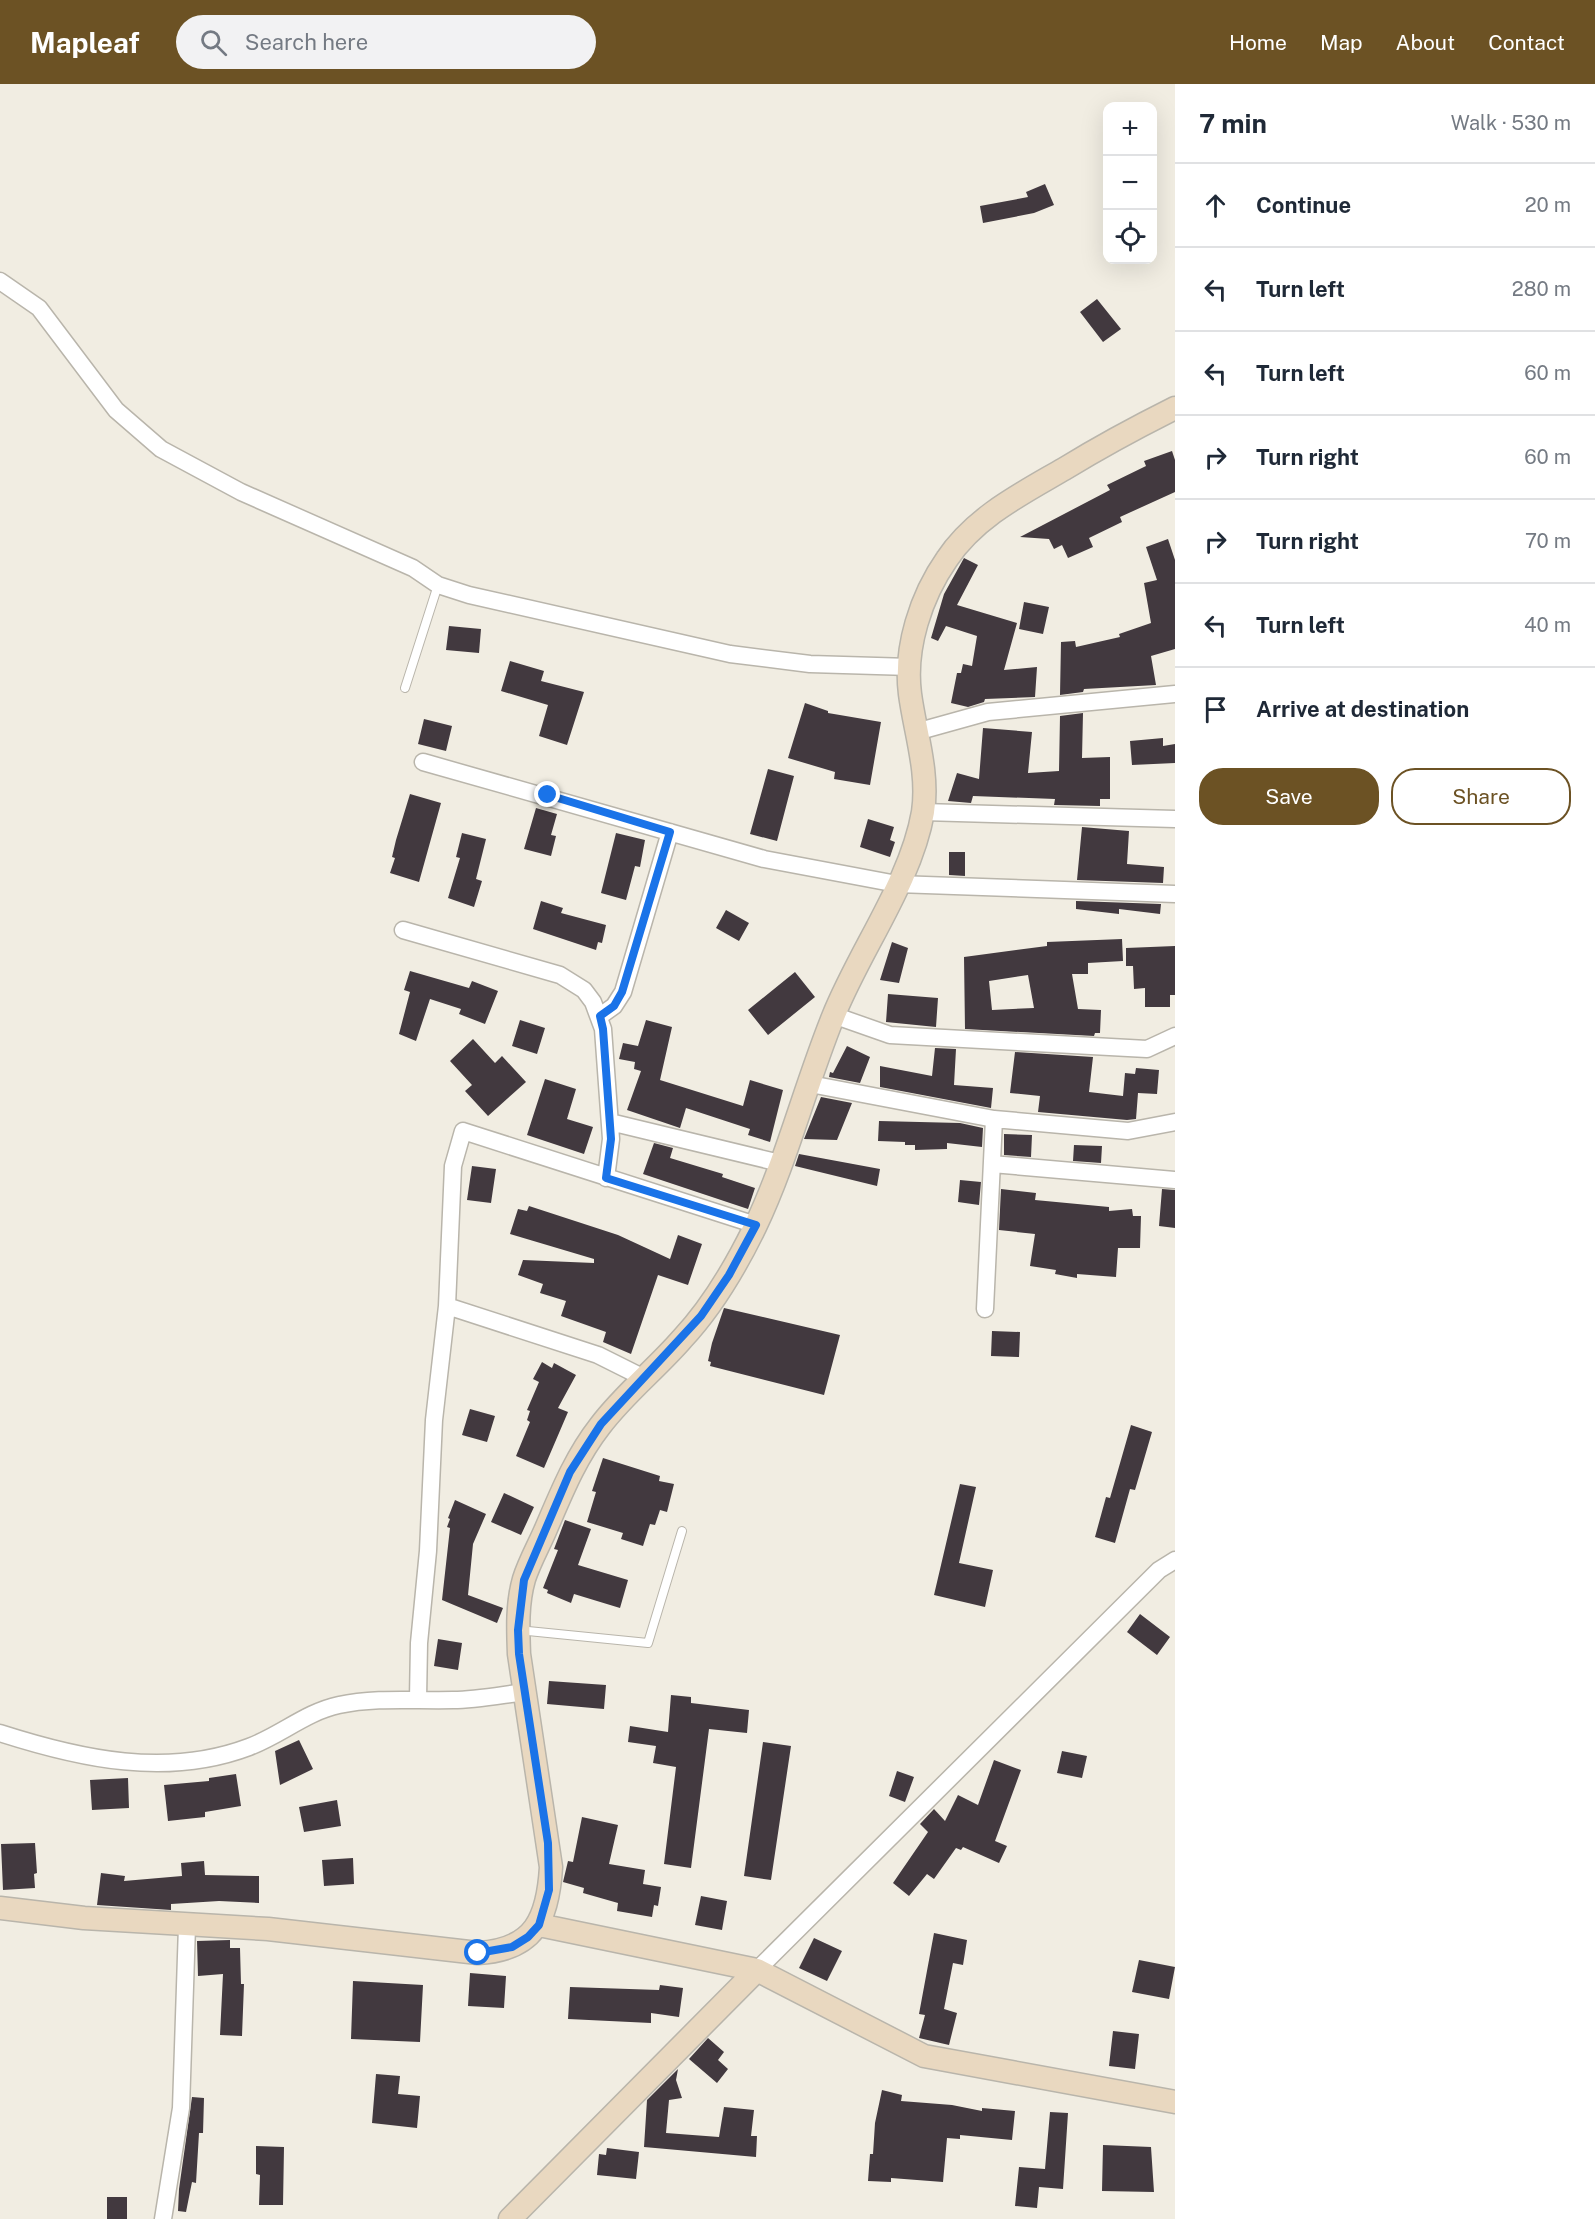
<!DOCTYPE html>
<meta charset="utf-8">
<style>
body{margin:0;font-family:"Public Sans",sans-serif;background:#f2f2f3;color:#1f2937}
.controls{position:absolute;right:18px;top:18px;display:grid;overflow:hidden;border-radius:12px;box-shadow:0 6px 24px #0002}
.controls button{width:54px;height:54px;display:grid;place-items:center;padding:0;border:0;border-bottom:2px solid #e0e1e3;background:#fff;color:#1f2937;font:30px sans-serif}
.stop{position:absolute;width:18px;height:18px;margin:-14px;border:4px solid #1a73e8;border-radius:50%;background:#fff}
.stop.end{background:#1a73e8;border-color:#fff;box-shadow:0 2px 6px #0008}
.list{margin:0;padding:0;list-style:none}
h2{display:flex;justify-content:space-between;align-items:center;height:78px;margin:0;padding:0 24px;font-size:26px}
h2 small{font-size:20px;font-weight:400;color:#747a83}
.list li{display:grid;grid-template-columns:39px 1fr auto;gap:18px;align-items:center;box-sizing:border-box;height:84px;padding:0 24px;border-top:2px solid #e0e1e3}
.list b{display:block;font-size:22px;white-space:nowrap}
.list em{font-size:20px;font-style:normal;color:#747a83}
.actions{display:flex;gap:12px;padding:18px 24px}
.actions a{flex:1;padding:14px 0;border:2px solid #6c5224;border-radius:24px;text-align:center;font-size:21px;color:#6c5224}
.actions .main{background:#6c5224;color:#fff}
.icon{flex:none;width:33px;height:33px;fill:none;stroke:currentColor;stroke-width:2;stroke-linecap:round;stroke-linejoin:round}
.map{position:relative;flex:none;width:1175px;height:2135px;overflow:hidden}
header{display:flex;align-items:center;gap:36px;box-sizing:border-box;height:84px;padding:0 30px;background:#6c5224;color:#fff}
header strong{font-size:28px}
nav{display:flex;gap:33px;margin-inline-start:auto;font-size:21px}
.search{width:420px;height:54px;background:#f2f2f3;display:flex;align-items:center;gap:15px;box-sizing:border-box;padding:0 21px;border-radius:33px;color:#747a83;font-size:22px}
main{display:flex}
aside{flex:1;background:#fff}
.map>svg:first-child{display:block}
.building{fill:#42393f;fill-rule:evenodd}
.lines{fill:none;stroke-linecap:round;stroke-linejoin:round}
.lane-casing{stroke:#b9b5ab;stroke-width:10}
.street-casing{stroke:#b9b5ab;stroke-width:19}
.secondary-casing{stroke:#b9b5ab;stroke-width:25}
.lane{stroke:#fff;stroke-width:8}
.street{stroke:#fff;stroke-width:16}
.secondary{stroke:#e9d8c0;stroke-width:22}
.route{stroke:#1a73e8;stroke-width:8}
</style>
<header>
<strong>Mapleaf</strong>
<div class="search"><svg class="icon" aria-label="search" viewBox="0 0 24 24"><circle cx="10" cy="10" r="6"/><path d="M15 15l6 6"/></svg>Search here</div>
<nav><a>Home</a><a>Map</a><a>About</a><a>Contact</a></nav>
</header>
<main>
<div class="map">
<svg width="1175" height="2135" viewBox="0 0 1175 2135">
<rect width="100%" height="100%" fill="#f1ede2"/>
<path class="building" d="M 1045,100 L 1054,121 L 1034,129 L 983,139 L 980,122 L 1028,113 L 1026,108 Z
M 1097,215 L 1121,245 L 1103,258 L 1080,228 Z
M 1172,367 L 1175,376 L 1175,408 L 1120,433 L 1122,438 L 1089,454 L 1093,463 L 1068,474 L 1062,461 L 1054,465 L 1049,455 L 1020,453 L 1110,406 L 1107,401 L 1146,382 L 1144,377 Z
M 1168,455 L 1175,476 L 1175,565 L 1151,572 L 1156,601 L 1084,605 L 1083,608 L 1060,611 L 1061,558 L 1075,557 L 1076,563 L 1120,553 L 1119,550 L 1151,539 L 1144,499 L 1157,496 L 1146,463 Z
M 964,474 L 978,481 L 957,521 L 1017,539 L 1004,586 L 1037,583 L 1035,613 L 985,615 L 984,618 L 968,623 L 951,619 L 957,589 L 961,589 L 963,580 L 972,582 L 977,552 L 946,542 L 938,557 L 931,554 L 944,510 Z
M 1024,518 L 1049,523 L 1043,550 L 1019,545 Z
M 449,542 L 481,545 L 479,569 L 446,566 Z
M 510,577 L 544,587 L 541,597 L 584,608 L 567,661 L 539,652 L 548,621 L 501,607 Z
M 805,619 L 828,627 L 828,629 L 881,638 L 870,701 L 834,695 L 835,688 L 788,674 Z
M 1083,629 L 1082,674 L 1110,673 L 1110,715 L 1100,715 L 1100,722 L 1054,721 L 1055,715 L 973,712 L 971,719 L 948,717 L 957,689 L 979,695 L 983,644 L 1032,648 L 1028,689 L 1059,687 L 1060,632 Z
M 424,635 L 452,642 L 446,667 L 418,660 Z
M 1163,654 L 1163,662 L 1175,660 L 1175,679 L 1132,681 L 1130,657 Z
M 768,685 L 794,692 L 777,757 L 750,750 Z
M 410,710 L 441,719 L 419,798 L 390,789 L 395,774 L 392,773 L 396,756 Z
M 536,724 L 557,730 L 551,751 L 556,752 L 551,772 L 524,765 Z
M 868,735 L 894,743 L 890,756 L 895,758 L 890,773 L 860,763 Z
M 1082,743 L 1129,747 L 1127,780 L 1164,783 L 1163,799 L 1077,796 Z
M 462,749 L 486,755 L 476,795 L 482,797 L 474,823 L 448,814 L 460,774 L 456,773 Z
M 616,749 L 645,756 L 640,783 L 635,782 L 626,816 L 601,809 Z
M 949,768 L 965,768 L 965,792 L 949,791 Z
M 541,817 L 563,824 L 561,829 L 606,841 L 602,859 L 598,858 L 596,866 L 533,845 Z
M 1076,817 L 1161,820 L 1160,830 L 1119,825 L 1119,830 L 1076,825 Z
M 726,826 L 749,839 L 739,857 L 716,844 Z
M 1122,855 L 1123,877 L 1088,879 L 1088,890 L 1072,890 L 1078,925 L 1101,926 L 1100,949 L 1095,949 L 1094,952 L 965,945 L 964,873 L 1047,862 L 1047,858 ZM 1028,891 L 1034,924 L 992,926 L 989,897 Z
M 892,858 L 908,864 L 899,899 L 880,896 Z
M 1175,862 L 1175,911 L 1170,911 L 1170,923 L 1145,923 L 1145,904 L 1134,905 L 1133,882 L 1126,882 L 1126,864 Z
M 410,887 L 469,904 L 472,897 L 498,907 L 485,940 L 459,930 L 461,925 L 430,915 L 416,957 L 399,950 L 410,908 L 404,906 Z
M 795,888 L 815,913 L 768,951 L 748,926 Z
M 888,910 L 938,914 L 936,943 L 886,938 Z
M 520,936 L 545,944 L 537,970 L 512,962 Z
M 646,936 L 672,943 L 660,996 L 743,1022 L 750,996 L 783,1006 L 770,1058 L 748,1051 L 750,1045 L 686,1024 L 680,1044 L 627,1026 L 641,987 L 634,985 L 635,978 L 619,975 L 623,959 L 638,962 Z
M 473,955 L 495,979 L 502,972 L 526,998 L 488,1032 L 465,1007 L 472,1001 L 450,977 Z
M 847,962 L 870,973 L 860,999 L 829,993 L 830,988 L 833,989 Z
M 935,964 L 956,965 L 954,1001 L 993,1004 L 991,1024 L 880,1003 L 880,982 L 932,992 Z
M 1015,968 L 1093,973 L 1089,1008 L 1123,1012 L 1125,989 L 1135,990 L 1136,984 L 1159,986 L 1157,1010 L 1138,1009 L 1136,1035 L 1127,1036 L 1038,1028 L 1040,1012 L 1010,1009 Z
M 545,995 L 576,1005 L 567,1035 L 593,1043 L 584,1070 L 527,1051 Z
M 821,1013 L 852,1019 L 837,1056 L 804,1055 Z
M 879,1037 L 960,1039 L 983,1044 L 982,1063 L 947,1059 L 947,1065 L 915,1066 L 915,1061 L 905,1061 L 905,1058 L 878,1057 Z
M 1004,1050 L 1032,1051 L 1031,1073 L 1004,1071 Z
M 654,1059 L 673,1064 L 670,1074 L 723,1090 L 722,1093 L 755,1104 L 748,1125 L 643,1090 Z
M 1074,1061 L 1102,1062 L 1101,1079 L 1073,1077 Z
M 799,1070 L 880,1085 L 877,1102 L 795,1082 Z
M 472,1082 L 496,1085 L 491,1119 L 467,1116 Z
M 960,1096 L 981,1098 L 979,1121 L 958,1118 Z
M 1001,1105 L 1036,1109 L 1035,1116 L 1109,1123 L 1109,1127 L 1132,1125 L 1133,1132 L 1141,1132 L 1140,1164 L 1118,1164 L 1116,1193 L 1077,1190 L 1077,1194 L 1055,1190 L 1056,1186 L 1030,1182 L 1035,1150 L 999,1146 Z
M 1162,1105 L 1175,1106 L 1175,1144 L 1159,1142 Z
M 529,1122 L 618,1151 L 670,1175 L 678,1151 L 702,1160 L 688,1201 L 658,1191 L 631,1270 L 603,1258 L 606,1248 L 561,1232 L 566,1217 L 540,1209 L 543,1200 L 518,1191 L 523,1176 L 594,1179 L 594,1175 L 510,1150 L 518,1125 L 527,1127 Z
M 724,1224 L 840,1251 L 824,1311 L 710,1282 L 711,1278 L 708,1277 L 712,1259 Z
M 992,1247 L 1020,1248 L 1019,1273 L 991,1272 Z
M 542,1278 L 552,1284 L 554,1279 L 576,1291 L 558,1324 L 568,1328 L 544,1384 L 516,1372 L 530,1338 L 527,1336 L 530,1327 L 527,1326 L 539,1298 L 533,1295 Z
M 470,1325 L 495,1332 L 487,1358 L 462,1351 Z
M 1131,1341 L 1152,1348 L 1135,1406 L 1130,1405 L 1115,1459 L 1095,1453 L 1106,1413 L 1110,1414 Z
M 603,1374 L 660,1392 L 659,1397 L 674,1400 L 667,1428 L 660,1426 L 655,1441 L 650,1440 L 643,1462 L 621,1455 L 623,1449 L 587,1438 L 596,1408 L 592,1407 Z
M 960,1400 L 976,1403 L 959,1479 L 993,1486 L 985,1523 L 934,1511 Z
M 504,1409 L 534,1423 L 521,1451 L 491,1438 Z
M 455,1416 L 486,1430 L 473,1460 L 468,1511 L 503,1524 L 497,1539 L 442,1516 L 450,1444 L 447,1443 L 450,1435 L 448,1434 Z
M 565,1436 L 591,1445 L 578,1481 L 628,1496 L 620,1524 L 574,1510 L 571,1519 L 547,1509 L 548,1506 L 543,1504 L 558,1466 L 554,1465 Z
M 1140,1530 L 1170,1553 L 1157,1571 L 1127,1548 Z
M 438,1555 L 462,1559 L 458,1586 L 434,1582 Z
M 549,1597 L 606,1601 L 604,1625 L 547,1620 Z
M 671,1611 L 691,1613 L 691,1619 L 749,1626 L 747,1649 L 709,1645 L 691,1784 L 664,1780 L 676,1683 L 653,1679 L 656,1662 L 628,1658 L 630,1642 L 668,1648 Z
M 299,1656 L 313,1685 L 280,1701 L 275,1667 Z
M 763,1658 L 791,1662 L 771,1796 L 744,1792 Z
M 1062,1667 L 1087,1672 L 1082,1694 L 1057,1689 Z
M 994,1676 L 1021,1686 L 995,1757 L 1007,1762 L 999,1779 L 963,1763 L 961,1766 L 956,1764 L 934,1795 L 927,1790 L 909,1812 L 893,1799 L 928,1748 L 920,1740 L 934,1725 L 945,1737 L 958,1711 L 978,1721 Z
M 897,1687 L 914,1693 L 905,1718 L 889,1712 Z
M 236,1690 L 241,1722 L 205,1728 L 205,1733 L 168,1737 L 164,1701 L 209,1697 L 209,1694 Z
M 128,1694 L 129,1724 L 92,1726 L 90,1696 Z
M 337,1716 L 341,1742 L 304,1748 L 299,1723 Z
M 582,1733 L 618,1741 L 609,1780 L 645,1786 L 643,1800 L 661,1803 L 658,1822 L 654,1821 L 652,1833 L 617,1827 L 618,1819 L 583,1809 L 584,1804 L 563,1798 L 568,1777 L 573,1778 Z
M 35,1759 L 37,1789 L 34,1790 L 35,1804 L 3,1806 L 1,1760 Z
M 353,1774 L 354,1800 L 324,1802 L 322,1776 Z
M 204,1777 L 205,1791 L 259,1792 L 259,1819 L 219,1817 L 171,1820 L 171,1826 L 97,1821 L 101,1789 L 125,1792 L 124,1797 L 182,1792 L 181,1779 Z
M 701,1812 L 727,1817 L 722,1846 L 695,1841 Z
M 934,1849 L 967,1856 L 963,1881 L 953,1879 L 944,1925 L 957,1929 L 949,1961 L 919,1954 L 925,1931 L 919,1930 Z
M 814,1854 L 842,1867 L 827,1897 L 799,1884 Z
M 230,1856 L 230,1864 L 240,1864 L 241,1900 L 244,1900 L 242,1952 L 220,1951 L 223,1890 L 198,1892 L 197,1857 Z
M 1139,1876 L 1175,1883 L 1169,1915 L 1132,1908 Z
M 470,1889 L 506,1892 L 504,1924 L 468,1922 Z
M 353,1897 L 423,1901 L 420,1958 L 351,1955 Z
M 660,1901 L 683,1904 L 679,1933 L 651,1929 L 651,1939 L 568,1935 L 570,1903 L 659,1906 Z
M 1113,1947 L 1139,1950 L 1135,1985 L 1109,1982 Z
M 708,1954 L 724,1968 L 718,1976 L 728,1985 L 717,1999 L 689,1975 Z
M 678,1985 L 676,1996 L 682,2014 L 669,2016 L 666,2049 L 719,2053 L 724,2023 L 754,2026 L 751,2052 L 757,2052 L 756,2073 L 644,2063 L 647,2016 Z
M 376,1990 L 400,1992 L 398,2010 L 420,2012 L 417,2044 L 372,2039 Z
M 882,2006 L 902,2011 L 901,2017 L 952,2021 L 982,2027 L 982,2024 L 1015,2027 L 1012,2056 L 960,2051 L 960,2055 L 947,2054 L 943,2098 L 891,2094 L 891,2098 L 868,2097 L 870,2070 L 873,2070 L 875,2039 Z
M 192,2013 L 204,2014 L 203,2049 L 199,2049 L 196,2099 L 192,2098 L 186,2128 L 178,2127 L 179,2105 Z
M 1050,2028 L 1068,2029 L 1063,2105 L 1039,2103 L 1037,2124 L 1015,2122 L 1019,2083 L 1045,2085 Z
M 1103,2061 L 1151,2063 L 1154,2108 L 1102,2107 Z
M 256,2062 L 284,2063 L 283,2121 L 259,2121 L 260,2091 L 256,2090 Z
M 607,2064 L 639,2068 L 636,2095 L 597,2091 L 599,2070 L 606,2071 Z
M 107,2113 L 127,2113 L 127,2135 L 107,2135 Z"/>
<g class="lines">
<g class="lane-casing">
<path id="lane" d="M 405,604 L 438,501
M 518,1546 L 648,1559 L 682,1447"/>
</g>
<g class="street-casing">
<path id="street" d="M 0,197 L 39,224 L 116,326 L 161,365 L 241,408 L 413,484 L 438,501 L 469,511 L 730,570 L 810,580 L 910,583
M 916,648 L 988,628 L 1175,610
M 423,678 L 764,775 L 897,800 L 1175,810
M 923,728 L 1175,735
M 403,846 L 560,891 L 584,906 L 593,918 L 603,945 L 611,1055 L 606,1094
M 833,931 L 890,951 L 1147,965 L 1175,952
M 600,932 L 614,922 L 623,908 L 670,748
M 810,1000 L 994,1035 L 1128,1047 L 1175,1038
M 610,1038 L 780,1079
M 992,1080 L 1175,1096
M 447,1222 L 598,1271 L 644,1294
M 985,1225 L 994,1035
M 418,1615 L 419,1559 L 428,1467 L 434,1336 L 447,1222 L 453,1082 L 463,1047 L 756,1141
M 0,1649 C 81,1675 167,1694 249,1663 C 281,1651 306,1628 339,1621 C 376,1613 415,1617 453,1616 C 476,1616 501,1611 525,1608
M 757,1886 L 1159,1486 L 1175,1476
M 163,2135 L 181,2024 L 187,1842"/>
</g>
<g class="secondary-casing">
<path id="secondary" d="M 0,1824 L 84,1834 L 268,1845 L 478,1869 C 535,1866 548,1834 551,1783 L 519,1570 C 518,1545 517,1519 524,1495 C 529,1479 538,1463 545,1447 C 561,1410 575,1374 600,1342 C 624,1310 656,1285 682,1255 C 712,1223 736,1182 755,1143 C 787,1076 805,1002 833,933 C 859,867 911,798 923,728 C 929,688 915,648 910,610 C 904,564 921,512 947,475 C 975,433 1021,410 1064,385 C 1100,363 1137,343 1175,324
M 539,1841 L 757,1886 L 924,1972 L 1175,2018
M 510,2135 L 757,1886"/>
</g>
<use href="#lane" class="lane"/>
<use href="#street" class="street"/>
<use href="#secondary" class="secondary"/>
</g>
<g class="lines">
<path class="route" d="M 478,1869 L 512,1863 L 528,1853 L 539,1841 L 549,1806 L 548,1759 L 519,1570 L 518,1546 L 524,1496 L 570,1388 L 601,1340 L 701,1232 L 729,1191 L 756,1141 L 606,1094 L 611,1055 L 603,945 L 600,932 L 614,922 L 622,908 L 670,748 L 548,711"/>
</g>
</svg>
<div class="controls">
<button>+</button>
<button>−</button>
<button><svg class="icon" aria-label="locate" viewBox="0 0 24 24"><circle cx="12" cy="12" r="6"/><path d="M12 2v4M12 18v4M2 12h4M18 12h4"/></svg></button>
</div>
<div class="stop" style="left:478px;top:1869px"></div>
<div class="stop end" style="left:548px;top:711px"></div>
</div>
<aside>
<h2>7 min<small>Walk · 530 m</small></h2>
<ul class="list">
<li><svg class="icon" aria-label="ahead" viewBox="0 0 24 24"><path d="M12 20V5M6 11l6-6 6 6"/></svg><div><b>Continue</b></div><em>20 m</em></li>
<li><svg class="icon" aria-label="left" viewBox="0 0 24 24"><path d="M17 20v-9H6M10 6l-5 5 5 5"/></svg><div><b>Turn left</b></div><em>280 m</em></li>
<li><svg class="icon" aria-label="left" viewBox="0 0 24 24"><path d="M17 20v-9H6M10 6l-5 5 5 5"/></svg><div><b>Turn left</b></div><em>60 m</em></li>
<li><svg class="icon" aria-label="right" viewBox="0 0 24 24"><path d="M7 20v-9h11M14 6l5 5-5 5"/></svg><div><b>Turn right</b></div><em>60 m</em></li>
<li><svg class="icon" aria-label="right" viewBox="0 0 24 24"><path d="M7 20v-9h11M14 6l5 5-5 5"/></svg><div><b>Turn right</b></div><em>70 m</em></li>
<li><svg class="icon" aria-label="left" viewBox="0 0 24 24"><path d="M17 20v-9H6M10 6l-5 5 5 5"/></svg><div><b>Turn left</b></div><em>40 m</em></li>
<li><svg class="icon" aria-label="arrive" viewBox="0 0 24 24"><path d="M6 21V4h12l-3 4 3 4H6"/></svg><div><b>Arrive at destination</b></div></li>
</ul>
<div class="actions"><a class="main">Save</a><a>Share</a></div>
</aside>
</main>
